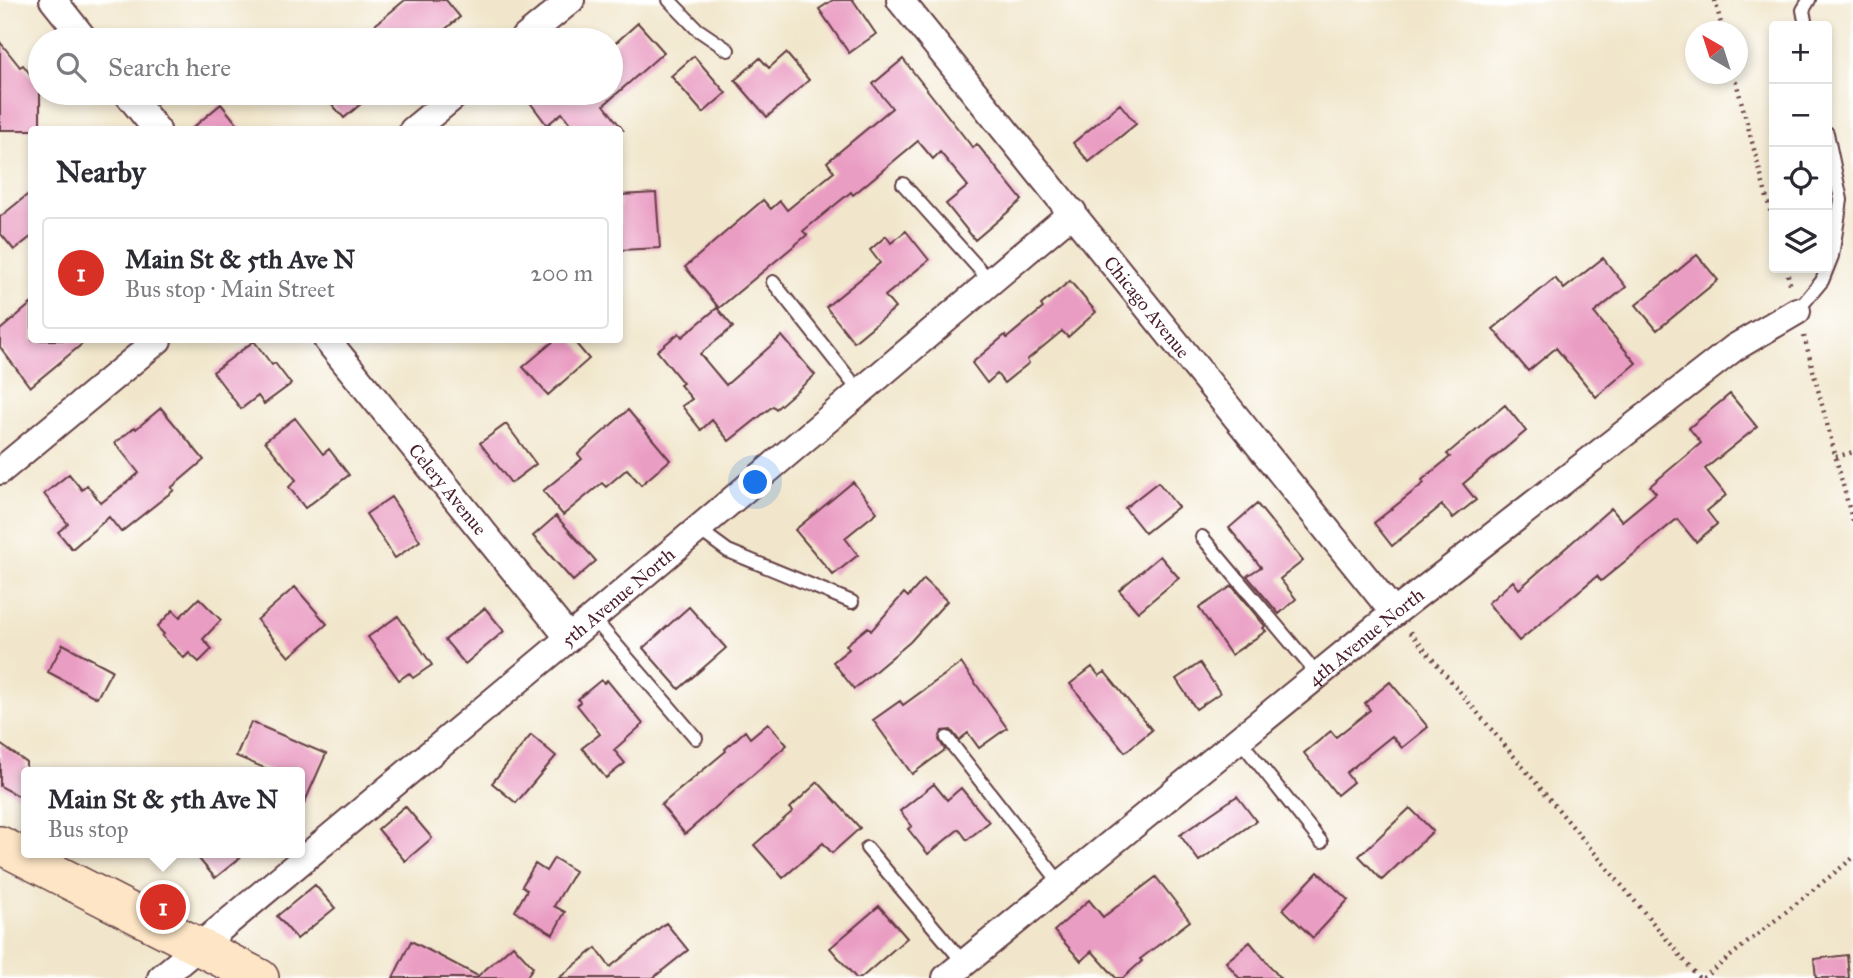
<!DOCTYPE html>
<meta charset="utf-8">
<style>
body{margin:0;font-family:"IM FELL Great Primer",serif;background:#f2f2f3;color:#2b2b33}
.controls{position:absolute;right:21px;top:21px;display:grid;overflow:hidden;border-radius:7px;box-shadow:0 4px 10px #0003}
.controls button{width:63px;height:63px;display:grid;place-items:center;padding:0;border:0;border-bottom:2px solid #e1e1e2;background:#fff;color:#2b2b33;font:35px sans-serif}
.compass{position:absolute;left:1685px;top:21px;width:63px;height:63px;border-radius:50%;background:#fff;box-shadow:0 4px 10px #0003;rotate:321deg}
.you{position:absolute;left:756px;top:483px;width:24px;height:24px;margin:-18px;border:5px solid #fff;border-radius:50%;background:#1a73e8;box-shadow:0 0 0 10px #1a73e833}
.badge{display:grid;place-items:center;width:46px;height:46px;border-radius:50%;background:#d93025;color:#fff;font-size:23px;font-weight:700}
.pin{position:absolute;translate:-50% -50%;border:4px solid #fff;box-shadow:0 2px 7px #0006}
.popup{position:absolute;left:21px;top:767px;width:284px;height:91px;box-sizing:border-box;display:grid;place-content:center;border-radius:7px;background:#fff;filter:drop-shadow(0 2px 5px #0005);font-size:23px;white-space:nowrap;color:#7c7c81}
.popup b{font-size:26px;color:#2b2b33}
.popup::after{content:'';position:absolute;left:50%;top:100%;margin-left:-14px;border:14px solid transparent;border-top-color:#fff}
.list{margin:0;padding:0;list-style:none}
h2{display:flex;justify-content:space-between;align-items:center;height:91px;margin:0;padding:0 28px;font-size:30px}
h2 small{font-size:23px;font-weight:400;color:#7c7c81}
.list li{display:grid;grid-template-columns:46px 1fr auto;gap:21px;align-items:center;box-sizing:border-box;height:112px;margin:0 14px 14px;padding:0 14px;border:2px solid #e1e1e2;border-radius:7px}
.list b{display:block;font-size:26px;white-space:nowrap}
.list p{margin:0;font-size:23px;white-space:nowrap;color:#7c7c81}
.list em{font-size:23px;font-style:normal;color:#7c7c81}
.icon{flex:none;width:38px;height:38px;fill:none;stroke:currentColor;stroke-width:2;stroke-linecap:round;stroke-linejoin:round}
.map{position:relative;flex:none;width:1853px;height:978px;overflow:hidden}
.search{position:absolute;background:#fff;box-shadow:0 4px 10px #0003;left:28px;top:28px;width:595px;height:77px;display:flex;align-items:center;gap:18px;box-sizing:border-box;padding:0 24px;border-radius:38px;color:#7c7c81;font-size:26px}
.panel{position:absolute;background:#fff;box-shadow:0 4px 10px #0003;left:28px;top:126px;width:595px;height:217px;border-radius:7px}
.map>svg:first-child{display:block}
.building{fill:#ea9dc3}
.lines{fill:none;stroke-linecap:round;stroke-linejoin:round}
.lane-casing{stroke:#633d43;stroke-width:16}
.street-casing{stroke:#633d43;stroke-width:30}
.secondary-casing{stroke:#633d43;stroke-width:40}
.path{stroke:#633d43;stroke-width:4.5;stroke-dasharray:2 5;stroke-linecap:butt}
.lane{stroke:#fff;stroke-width:12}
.street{stroke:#fff;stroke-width:26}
.secondary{stroke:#fde5c5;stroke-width:37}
.labels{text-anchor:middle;stroke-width:7;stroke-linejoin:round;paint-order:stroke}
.street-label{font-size:19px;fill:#4a1f2b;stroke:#fff}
</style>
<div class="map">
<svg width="1853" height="978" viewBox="0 0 1853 978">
<rect width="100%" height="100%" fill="#fff"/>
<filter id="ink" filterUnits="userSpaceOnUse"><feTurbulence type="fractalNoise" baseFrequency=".0143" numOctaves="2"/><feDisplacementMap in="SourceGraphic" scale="14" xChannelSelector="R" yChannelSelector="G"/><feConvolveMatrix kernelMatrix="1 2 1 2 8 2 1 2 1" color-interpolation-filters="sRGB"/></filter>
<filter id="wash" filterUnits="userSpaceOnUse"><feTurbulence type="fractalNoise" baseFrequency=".00686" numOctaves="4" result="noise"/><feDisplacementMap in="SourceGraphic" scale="28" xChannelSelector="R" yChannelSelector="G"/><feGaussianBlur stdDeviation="1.57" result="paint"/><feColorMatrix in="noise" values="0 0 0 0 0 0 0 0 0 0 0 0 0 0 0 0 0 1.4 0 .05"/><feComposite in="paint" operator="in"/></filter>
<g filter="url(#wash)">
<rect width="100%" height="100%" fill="#f1e6cb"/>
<g id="blocks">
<path class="building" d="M 405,0 L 446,0 L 460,17 L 432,40 L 357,40 Z
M 833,0 L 853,0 L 876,34 L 849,53 L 819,9 Z
M 638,23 L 664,52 L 604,105 L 623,130 L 575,130 L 562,113 L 547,125 L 523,93 L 611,93 L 611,47 Z
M 0,42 L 20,67 L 23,65 L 40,87 L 40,130 L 0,130 Z
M 786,53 L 809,80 L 767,117 L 735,80 L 760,58 L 769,68 Z
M 694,56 L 726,93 L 703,113 L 671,76 Z
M 903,59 L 973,148 L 977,144 L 1022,200 L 975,240 L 946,204 L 968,186 L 940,152 L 933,159 L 918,141 L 853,195 L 851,192 L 803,231 L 807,235 L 719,308 L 685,267 L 763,200 L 771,209 L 780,201 L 787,210 L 834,172 L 827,162 L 892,108 L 873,84 Z
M 322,93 L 374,93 L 344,118 Z
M 221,104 L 242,130 L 190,130 Z
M 1120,104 L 1136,124 L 1089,162 L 1073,143 Z
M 32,191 L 32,236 L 14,250 L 0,233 L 0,217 Z
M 656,193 L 660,248 L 620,250 L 620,195 Z
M 906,231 L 929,260 L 885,296 L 895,308 L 854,342 L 826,307 L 880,263 L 870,250 L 886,236 L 891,243 Z
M 1697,255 L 1718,280 L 1657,330 L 1636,305 Z
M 1603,258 L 1626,287 L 1594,313 L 1636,363 L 1596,397 L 1556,348 L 1528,371 L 1493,329 L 1555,278 L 1564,289 Z
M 1070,281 L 1096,312 L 1068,337 L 1062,331 L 1027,360 L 1029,363 L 1004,383 L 997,374 L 987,383 L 972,363 L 1005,335 L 1007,338 L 1043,308 L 1041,305 Z
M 32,303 L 32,340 L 87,340 L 30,387 L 0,347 L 0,330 Z
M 717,308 L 733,327 L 700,354 L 726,385 L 782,336 L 815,375 L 776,409 L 773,406 L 729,441 L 712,420 L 701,430 L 682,406 L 692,399 L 680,385 L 683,383 L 657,351 L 679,333 L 682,337 Z
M 555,340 L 573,340 L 589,359 L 548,395 L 523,367 Z
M 254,341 L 272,365 L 275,363 L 291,384 L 264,404 L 258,396 L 241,409 L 213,372 Z
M 1730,394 L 1757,427 L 1705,469 L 1726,495 L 1707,511 L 1717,524 L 1696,542 L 1677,519 L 1601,581 L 1597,576 L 1519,641 L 1488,603 L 1513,581 L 1519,589 L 1611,508 L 1622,521 L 1656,493 L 1650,486 L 1701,443 L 1689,428 Z
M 1505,405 L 1526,431 L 1463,484 L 1476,500 L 1453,518 L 1442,505 L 1392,546 L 1374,523 L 1424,483 L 1422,480 L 1450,457 L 1447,454 Z
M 161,408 L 204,460 L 171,488 L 174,490 L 121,532 L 109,517 L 72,549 L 58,532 L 68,524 L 44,494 L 69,474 L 82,490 L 87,485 L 101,503 L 139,473 L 115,443 L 135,427 L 136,429 Z
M 628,410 L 670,460 L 641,485 L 627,469 L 606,487 L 602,483 L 563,515 L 543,491 L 582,459 L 578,454 Z
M 295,418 L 323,454 L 329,449 L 349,475 L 305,508 L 289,487 L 296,480 L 265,441 Z
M 506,424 L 536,464 L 511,483 L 480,443 Z
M 853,482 L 877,512 L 845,538 L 858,555 L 833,575 L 795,530 Z
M 1158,482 L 1178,507 L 1145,533 L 1125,508 Z
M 391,497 L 420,541 L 395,558 L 366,514 Z
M 1257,504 L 1303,561 L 1280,579 L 1296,599 L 1279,614 L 1247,576 L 1261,567 L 1229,528 Z
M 556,516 L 596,561 L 573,581 L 533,536 Z
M 1160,556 L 1179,578 L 1138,612 L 1119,590 Z
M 924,579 L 947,601 L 910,642 L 854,689 L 833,662 L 849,649 L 846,645 L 868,627 L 871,631 L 904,593 L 908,597 Z
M 1232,586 L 1265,626 L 1263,628 L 1266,631 L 1231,655 L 1199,608 Z
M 295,587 L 327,624 L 289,657 L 257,620 Z
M 199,598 L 221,620 L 203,639 L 212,649 L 199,662 L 189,653 L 184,658 L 162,636 L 164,634 L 157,627 L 173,610 L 180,617 Z
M 689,607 L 726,648 L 679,689 L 643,648 Z
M 485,608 L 504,631 L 465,664 L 445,640 Z
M 398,616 L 432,665 L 413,678 L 409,673 L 399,680 L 368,637 Z
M 63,644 L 112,670 L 97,698 L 48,672 Z
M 961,663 L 1007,728 L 979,748 L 968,733 L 959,740 L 951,730 L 942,731 L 939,740 L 945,750 L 912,774 L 873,720 L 900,701 L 903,705 Z
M 1200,663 L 1220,693 L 1196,709 L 1176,679 Z
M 1092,667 L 1099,676 L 1105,672 L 1152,730 L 1125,752 L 1070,684 Z
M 601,680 L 604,683 L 607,680 L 643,724 L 614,750 L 625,763 L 606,778 L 582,748 L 600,734 L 577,705 L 580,702 L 578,699 Z
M 1390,682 L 1428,727 L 1402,748 L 1392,736 L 1346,773 L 1353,782 L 1337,795 L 1304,753 L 1331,731 L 1336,737 L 1370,710 L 1365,703 Z
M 251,722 L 326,754 L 299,815 L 299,772 L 274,772 L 236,756 Z
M 768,723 L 787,745 L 685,834 L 661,805 L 726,751 L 725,749 L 745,731 L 750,738 Z
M 531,735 L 556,756 L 516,803 L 492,783 Z
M 0,744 L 26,762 L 26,800 L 0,786 Z
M 818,782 L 860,828 L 832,853 L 823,843 L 783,878 L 754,845 L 793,811 L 790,808 Z
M 934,784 L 947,800 L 961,788 L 989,822 L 967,840 L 959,829 L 928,854 L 908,829 L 912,826 L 900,811 Z
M 1237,796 L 1256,821 L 1199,861 L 1180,835 Z
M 405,806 L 432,838 L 405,861 L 378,829 Z
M 1410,808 L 1433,831 L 1382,880 L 1359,856 Z
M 194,853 L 246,853 L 215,878 Z
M 554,858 L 575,871 L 554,906 L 565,912 L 553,934 L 515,911 L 527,890 L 522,886 L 535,864 L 546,871 Z
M 1318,872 L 1348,900 L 1313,938 L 1283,909 Z
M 1156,877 L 1190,921 L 1140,959 L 1142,961 L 1123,978 L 1116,978 L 1092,951 L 1081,961 L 1054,931 L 1089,900 L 1103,917 Z
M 315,885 L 335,908 L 297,939 L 277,916 Z
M 879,906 L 907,938 L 861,978 L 856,978 L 830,948 Z
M 666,923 L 688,950 L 653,978 L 559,978 L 596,948 L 610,967 Z
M 411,941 L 478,976 L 513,945 L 533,967 L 526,978 L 393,978 Z
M 1250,942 L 1280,978 L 1239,978 L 1226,962 Z
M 1847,955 L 1849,978 L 1816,978 L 1814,959 Z"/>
</g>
</g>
<g filter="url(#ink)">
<use href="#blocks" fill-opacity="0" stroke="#633d43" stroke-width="2"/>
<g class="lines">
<g class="lane-casing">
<path id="lane" d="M 669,0 L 697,29 L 728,50
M 1806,26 L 1803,10 L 1809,0
M 903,184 L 991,282
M 773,282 L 860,392
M 1797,311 L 1822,281 L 1832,256 L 1841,200 L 1827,133
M 698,529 L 728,551 L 852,602
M 1202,537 L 1318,675
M 593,618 L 696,738
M 947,738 L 1061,884
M 1239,739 L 1321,842
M 867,848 L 964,963"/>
</g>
<g class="street-casing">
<g id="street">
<path d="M 53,0 L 85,40"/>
<path id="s1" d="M 900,0 L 1394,613"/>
<path d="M 522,40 L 571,0"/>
<path d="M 127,93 L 157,130"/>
<path d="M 413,130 L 458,93"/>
<path id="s2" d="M 327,340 L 569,638"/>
<path d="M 0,471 L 158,340"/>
<path id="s3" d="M 161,978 L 569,638 L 1073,212"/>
<path id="s4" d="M 946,978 L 1394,613 L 1734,348 L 1797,311"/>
</g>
</g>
<g class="secondary-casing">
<path id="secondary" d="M 0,845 L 260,978"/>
</g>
<path class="path" d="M 1715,0 L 1723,32
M 1734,74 L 1774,225
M 1786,268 L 1791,287
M 1804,336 L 1853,523
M 1836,457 L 1853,452
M 1410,632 L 1699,978
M 1703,978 L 1853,858"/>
<use href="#lane" class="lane"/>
<use href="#street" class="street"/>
<use href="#secondary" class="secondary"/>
</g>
</g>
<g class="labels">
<g class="street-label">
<text dy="7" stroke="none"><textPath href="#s1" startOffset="394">Chicago Avenue</textPath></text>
<text dy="7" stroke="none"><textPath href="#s2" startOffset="192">Celery Avenue</textPath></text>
<text dy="7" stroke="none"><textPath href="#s3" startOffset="595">5th Avenue North</textPath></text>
<text dy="7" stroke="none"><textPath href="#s4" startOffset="541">4th Avenue North</textPath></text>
</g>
</g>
</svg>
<div class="controls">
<button>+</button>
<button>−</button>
<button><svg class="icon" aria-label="locate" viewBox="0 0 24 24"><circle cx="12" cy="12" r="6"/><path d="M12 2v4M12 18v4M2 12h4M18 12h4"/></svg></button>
<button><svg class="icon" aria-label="layers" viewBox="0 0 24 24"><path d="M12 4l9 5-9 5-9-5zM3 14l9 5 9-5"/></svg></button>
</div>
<svg class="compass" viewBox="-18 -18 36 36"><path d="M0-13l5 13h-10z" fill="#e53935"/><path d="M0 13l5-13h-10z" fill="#7c7c81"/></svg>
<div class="you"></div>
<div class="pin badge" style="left:163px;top:907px">1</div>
<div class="popup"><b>Main St &amp; 5th Ave N</b>Bus stop</div>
<div class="search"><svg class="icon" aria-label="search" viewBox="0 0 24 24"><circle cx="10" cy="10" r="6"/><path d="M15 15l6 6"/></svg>Search here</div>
<section class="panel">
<h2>Nearby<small></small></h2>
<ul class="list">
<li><span class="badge">1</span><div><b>Main St &amp; 5th Ave N</b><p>Bus stop · Main Street</p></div><em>200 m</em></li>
</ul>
</section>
</div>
